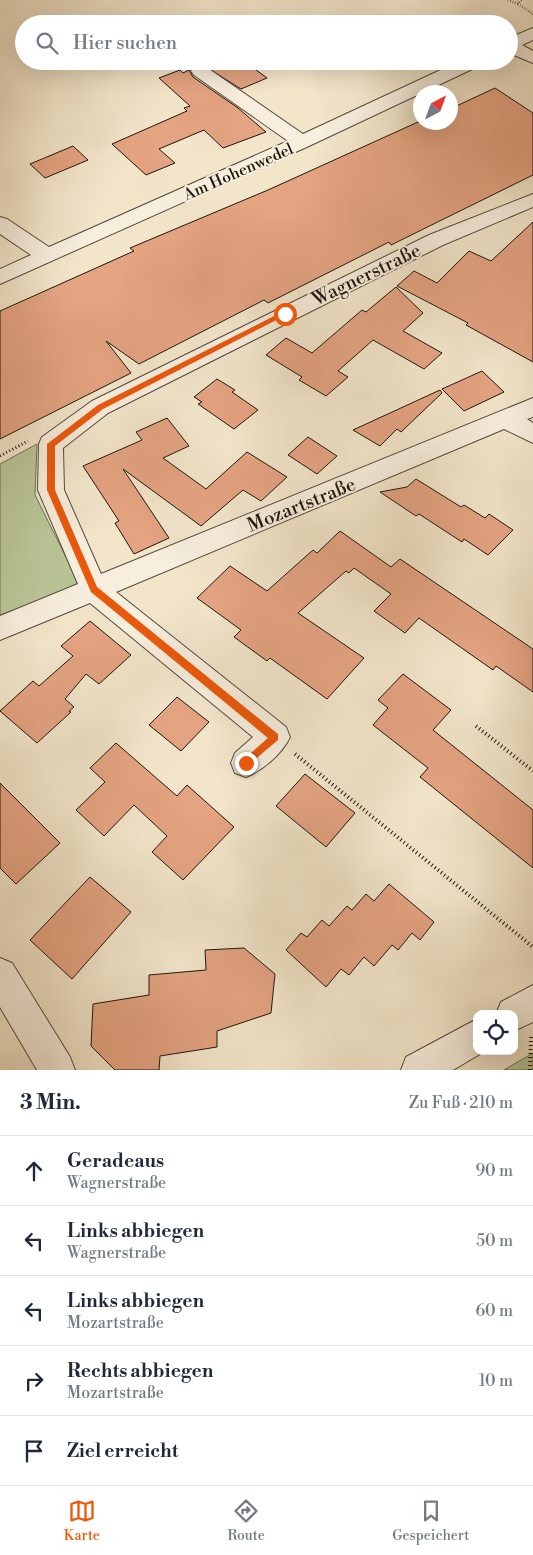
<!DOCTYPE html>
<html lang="de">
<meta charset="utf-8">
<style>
body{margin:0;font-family:"Libre Bodoni",serif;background:#f6f6f7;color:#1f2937}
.controls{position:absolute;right:15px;bottom:15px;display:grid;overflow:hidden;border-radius:10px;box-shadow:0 5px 20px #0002}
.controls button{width:45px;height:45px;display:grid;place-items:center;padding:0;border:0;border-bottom:1px solid #e0e1e3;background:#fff;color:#1f2937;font:25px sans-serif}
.compass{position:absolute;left:413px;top:85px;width:45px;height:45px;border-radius:50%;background:#fff;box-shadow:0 5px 20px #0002;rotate:41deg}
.stop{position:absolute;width:15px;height:15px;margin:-11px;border:4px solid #ea580c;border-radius:50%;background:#fff}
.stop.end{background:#ea580c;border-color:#fff;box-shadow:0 1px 5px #0008}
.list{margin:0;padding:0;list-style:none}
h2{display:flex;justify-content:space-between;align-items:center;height:65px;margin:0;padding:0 20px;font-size:21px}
h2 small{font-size:16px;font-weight:400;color:#747a83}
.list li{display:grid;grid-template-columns:32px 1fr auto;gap:15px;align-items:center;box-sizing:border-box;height:70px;padding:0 20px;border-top:1px solid #e0e1e3}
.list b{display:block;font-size:19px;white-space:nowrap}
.list p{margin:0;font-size:16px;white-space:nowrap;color:#747a83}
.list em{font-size:16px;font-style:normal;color:#747a83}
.icon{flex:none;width:28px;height:28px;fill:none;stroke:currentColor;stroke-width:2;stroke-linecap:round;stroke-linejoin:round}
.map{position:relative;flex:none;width:533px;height:1070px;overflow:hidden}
.search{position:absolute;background:#fff;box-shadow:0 5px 20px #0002;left:15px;right:15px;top:15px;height:55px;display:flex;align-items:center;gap:12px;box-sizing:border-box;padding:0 18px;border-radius:28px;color:#747a83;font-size:19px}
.sheet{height:415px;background:#fff}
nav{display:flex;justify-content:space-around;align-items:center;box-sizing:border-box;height:70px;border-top:1px solid #e0e1e3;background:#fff;font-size:14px;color:#747a83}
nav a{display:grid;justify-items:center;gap:2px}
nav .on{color:#ea580c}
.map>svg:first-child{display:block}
.green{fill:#b9c597;stroke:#6c6e52}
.building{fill:#e4a381;stroke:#1e160d}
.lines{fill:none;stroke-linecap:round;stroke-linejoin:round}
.minor-casing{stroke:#534a3c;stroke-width:2}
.path-far2{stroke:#1e160d;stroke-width:2.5;stroke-dasharray:0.5 2;stroke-linecap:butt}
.path-far1{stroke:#1e160d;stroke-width:3;stroke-dasharray:1 2.5;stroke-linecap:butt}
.path{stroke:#1e160d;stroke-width:4;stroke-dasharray:1 3;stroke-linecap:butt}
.minor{fill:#f7eedd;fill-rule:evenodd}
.route{fill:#ea580c}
.labels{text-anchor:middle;stroke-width:4;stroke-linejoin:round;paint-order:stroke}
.far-street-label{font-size:16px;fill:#1e160d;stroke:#f7eedd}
.street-label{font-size:19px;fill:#1e160d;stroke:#f7eedd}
</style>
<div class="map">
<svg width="533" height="1070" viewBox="0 0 533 1070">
<rect width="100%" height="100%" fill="#f2e5ca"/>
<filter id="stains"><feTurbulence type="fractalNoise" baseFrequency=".004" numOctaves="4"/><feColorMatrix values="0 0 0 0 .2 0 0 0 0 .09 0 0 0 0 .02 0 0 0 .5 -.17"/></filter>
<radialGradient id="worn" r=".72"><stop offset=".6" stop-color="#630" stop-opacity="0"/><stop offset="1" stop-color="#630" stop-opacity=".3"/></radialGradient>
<path class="green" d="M 37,444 L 35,495 L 80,585 L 0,615 L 0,464 Z
M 533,1053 L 533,1070 L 504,1070 Z"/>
<path class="building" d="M 212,61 L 244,61 L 267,78 L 241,89 L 203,65 Z
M 180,70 L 183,73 L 189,70 L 193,77 L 238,108 L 266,132 L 223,148 L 204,130 L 159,149 L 175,163 L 146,175 L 112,144 L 187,111 L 184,108 L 190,106 L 159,78 Z
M 495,88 L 533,113 L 533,175 L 391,245 L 389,242 L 268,303 L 264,300 L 139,364 L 106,341 L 131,373 L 0,439 L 0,311 L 134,251 L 130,248 L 268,190 L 418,122 L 450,122 L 450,109 Z
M 73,146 L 88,160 L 45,178 L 30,164 Z
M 533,222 L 533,362 L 466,325 L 468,323 L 397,286 L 414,271 L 437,283 L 469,251 L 491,261 Z
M 396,287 L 423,313 L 403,331 L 442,353 L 424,369 L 373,340 L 338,371 L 348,377 L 326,396 L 299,380 L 302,377 L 266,355 L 286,338 L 312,353 L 362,310 L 366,312 Z
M 482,371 L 504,392 L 464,411 L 442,389 Z
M 217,379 L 235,390 L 232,392 L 258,410 L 234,429 L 198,404 L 202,402 L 194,397 Z
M 440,390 L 442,393 L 401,432 L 397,429 L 380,446 L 353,430 Z
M 167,418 L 189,446 L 163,458 L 206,489 L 247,452 L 287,477 L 261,501 L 243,490 L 201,526 L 123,469 L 169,538 L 134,554 L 115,523 L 119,521 L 83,466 L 142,440 L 136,432 Z
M 308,437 L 337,456 L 317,474 L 288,455 Z
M 416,479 L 461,507 L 464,505 L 485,518 L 489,514 L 513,530 L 488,555 L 464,539 L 462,542 L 419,514 L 416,516 L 380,492 L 407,487 Z
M 340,531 L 391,567 L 400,559 L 533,649 L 533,692 L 496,666 L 493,670 L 419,618 L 405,633 L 374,611 L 391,594 L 354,568 L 349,573 L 346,571 L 298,613 L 364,658 L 327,699 L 270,658 L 267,661 L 234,637 L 241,630 L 197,598 L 230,566 L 267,591 L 313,550 L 317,553 Z
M 90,621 L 131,655 L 99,684 L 86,674 L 65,699 L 74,707 L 69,711 L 71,712 L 37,743 L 0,711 L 33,681 L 39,686 L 73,656 L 61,646 Z
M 403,674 L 451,710 L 433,730 L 533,810 L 533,868 L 420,777 L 428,768 L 373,725 L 388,708 L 378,700 Z
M 177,697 L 209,722 L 181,751 L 149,725 Z
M 116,743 L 177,796 L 187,785 L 234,827 L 183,880 L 152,852 L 167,836 L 134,805 L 104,836 L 76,810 L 105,782 L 90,768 Z
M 305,774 L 355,813 L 326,847 L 276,806 Z
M 0,783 L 60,843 L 16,884 L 0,868 Z
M 90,877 L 131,912 L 72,979 L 30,940 Z
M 389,884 L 434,922 L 420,940 L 412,933 L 398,950 L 392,945 L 374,966 L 364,957 L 349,975 L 341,969 L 326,987 L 286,950 L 301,933 L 307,937 L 322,920 L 329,926 L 347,906 L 352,910 L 366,894 L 374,901 Z
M 244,948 L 275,974 L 271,1013 L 217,1031 L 217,1047 L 160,1056 L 159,1070 L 115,1070 L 91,1046 L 93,1004 L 149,995 L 149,975 L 206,970 L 205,950 Z"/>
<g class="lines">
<g class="minor-casing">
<path id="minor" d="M 533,28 L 533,40 L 522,45 L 533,51 L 533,63 L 509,53 L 509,38 Z
M 460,61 L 484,61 L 481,65 L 309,146 L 0,284 L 0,269 L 31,255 L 0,234 L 0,217 L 7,219 L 49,247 L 288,141 L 194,75 L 191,71 L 194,67 L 200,66 L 206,67 L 303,134 Z
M 533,194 L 533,207 L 443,245 L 108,413 L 63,448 L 64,490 L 101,574 L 533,398 L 533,417 L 527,419 L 533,423 L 533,443 L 504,429 L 116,592 L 286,727 L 290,737 C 282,754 263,770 246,777 L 235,773 L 231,763 L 235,753 L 253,737 L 90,603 L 0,640 L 0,616 L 78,584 L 38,490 L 39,444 L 42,437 L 92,401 L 429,235 Z
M 0,958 L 12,963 L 70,1057 L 75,1070 L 37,1070 L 0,1007 Z
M 533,985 L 533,1022 L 514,1031 L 514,1014 L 496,1014 L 501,1002 Z
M 477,1019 L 477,1051 L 485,1051 L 453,1070 L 401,1070 L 406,1057 Z"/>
</g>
<path class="path-far2" d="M 508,0 L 518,4
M 521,0 L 518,4 L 533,14"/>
<path class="path-far1" d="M 0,456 L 28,441"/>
<path class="path" d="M 476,726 L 533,771
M 295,754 L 533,947
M 530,1070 L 531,1036"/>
<use href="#minor" class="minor"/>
</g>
<path class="route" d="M 282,312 L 288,314 L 103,409 L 55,446 L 55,490 L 97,587 L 278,734 L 278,740 L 246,767 L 241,763 L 243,760 L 268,738 L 91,592 L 47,490 L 47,444 L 98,405 Z"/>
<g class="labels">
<g class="far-street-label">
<text transform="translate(238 171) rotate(-24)" y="6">Am Hohenwedel</text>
</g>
<g class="street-label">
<text transform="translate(366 274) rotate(-26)" y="7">Wagnerstraße</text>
<text transform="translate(301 504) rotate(-22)" y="7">Mozartstraße</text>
</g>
</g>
<rect width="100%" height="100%" filter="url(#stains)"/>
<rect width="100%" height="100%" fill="url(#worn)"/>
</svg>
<div class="controls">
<button><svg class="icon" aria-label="locate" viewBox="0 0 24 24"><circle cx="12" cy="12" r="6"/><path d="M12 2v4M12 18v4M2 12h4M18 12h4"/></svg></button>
</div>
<svg class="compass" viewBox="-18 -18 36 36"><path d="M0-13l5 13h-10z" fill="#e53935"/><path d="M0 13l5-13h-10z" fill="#747a83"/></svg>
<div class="stop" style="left:285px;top:314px"></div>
<div class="stop end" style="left:246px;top:763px"></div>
<div class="search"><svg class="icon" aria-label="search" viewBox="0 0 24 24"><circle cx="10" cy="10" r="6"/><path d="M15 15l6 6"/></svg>Hier suchen</div>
</div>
<section class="sheet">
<h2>3 Min.<small>Zu Fuß · 210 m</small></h2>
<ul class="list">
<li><svg class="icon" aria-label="ahead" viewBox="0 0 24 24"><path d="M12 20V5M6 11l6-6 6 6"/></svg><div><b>Geradeaus</b><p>Wagnerstraße</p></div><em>90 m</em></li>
<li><svg class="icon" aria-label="left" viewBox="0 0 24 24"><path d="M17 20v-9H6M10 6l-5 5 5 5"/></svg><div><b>Links abbiegen</b><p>Wagnerstraße</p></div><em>50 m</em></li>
<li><svg class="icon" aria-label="left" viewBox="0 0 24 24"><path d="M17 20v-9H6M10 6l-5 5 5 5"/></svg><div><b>Links abbiegen</b><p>Mozartstraße</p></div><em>60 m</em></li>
<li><svg class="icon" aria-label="right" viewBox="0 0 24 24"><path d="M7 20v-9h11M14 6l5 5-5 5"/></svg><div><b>Rechts abbiegen</b><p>Mozartstraße</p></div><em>10 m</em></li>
<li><svg class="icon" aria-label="arrive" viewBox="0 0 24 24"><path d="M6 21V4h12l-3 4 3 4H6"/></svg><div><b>Ziel erreicht</b></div></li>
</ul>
</section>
<nav>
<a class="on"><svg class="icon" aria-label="map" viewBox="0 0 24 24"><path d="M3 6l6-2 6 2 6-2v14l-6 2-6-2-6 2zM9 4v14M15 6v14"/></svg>Karte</a>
<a><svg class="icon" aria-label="directions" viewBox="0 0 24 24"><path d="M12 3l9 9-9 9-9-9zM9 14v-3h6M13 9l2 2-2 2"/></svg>Route</a>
<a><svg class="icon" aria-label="saved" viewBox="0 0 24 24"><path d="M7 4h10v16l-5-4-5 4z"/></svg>Gespeichert</a>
</nav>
